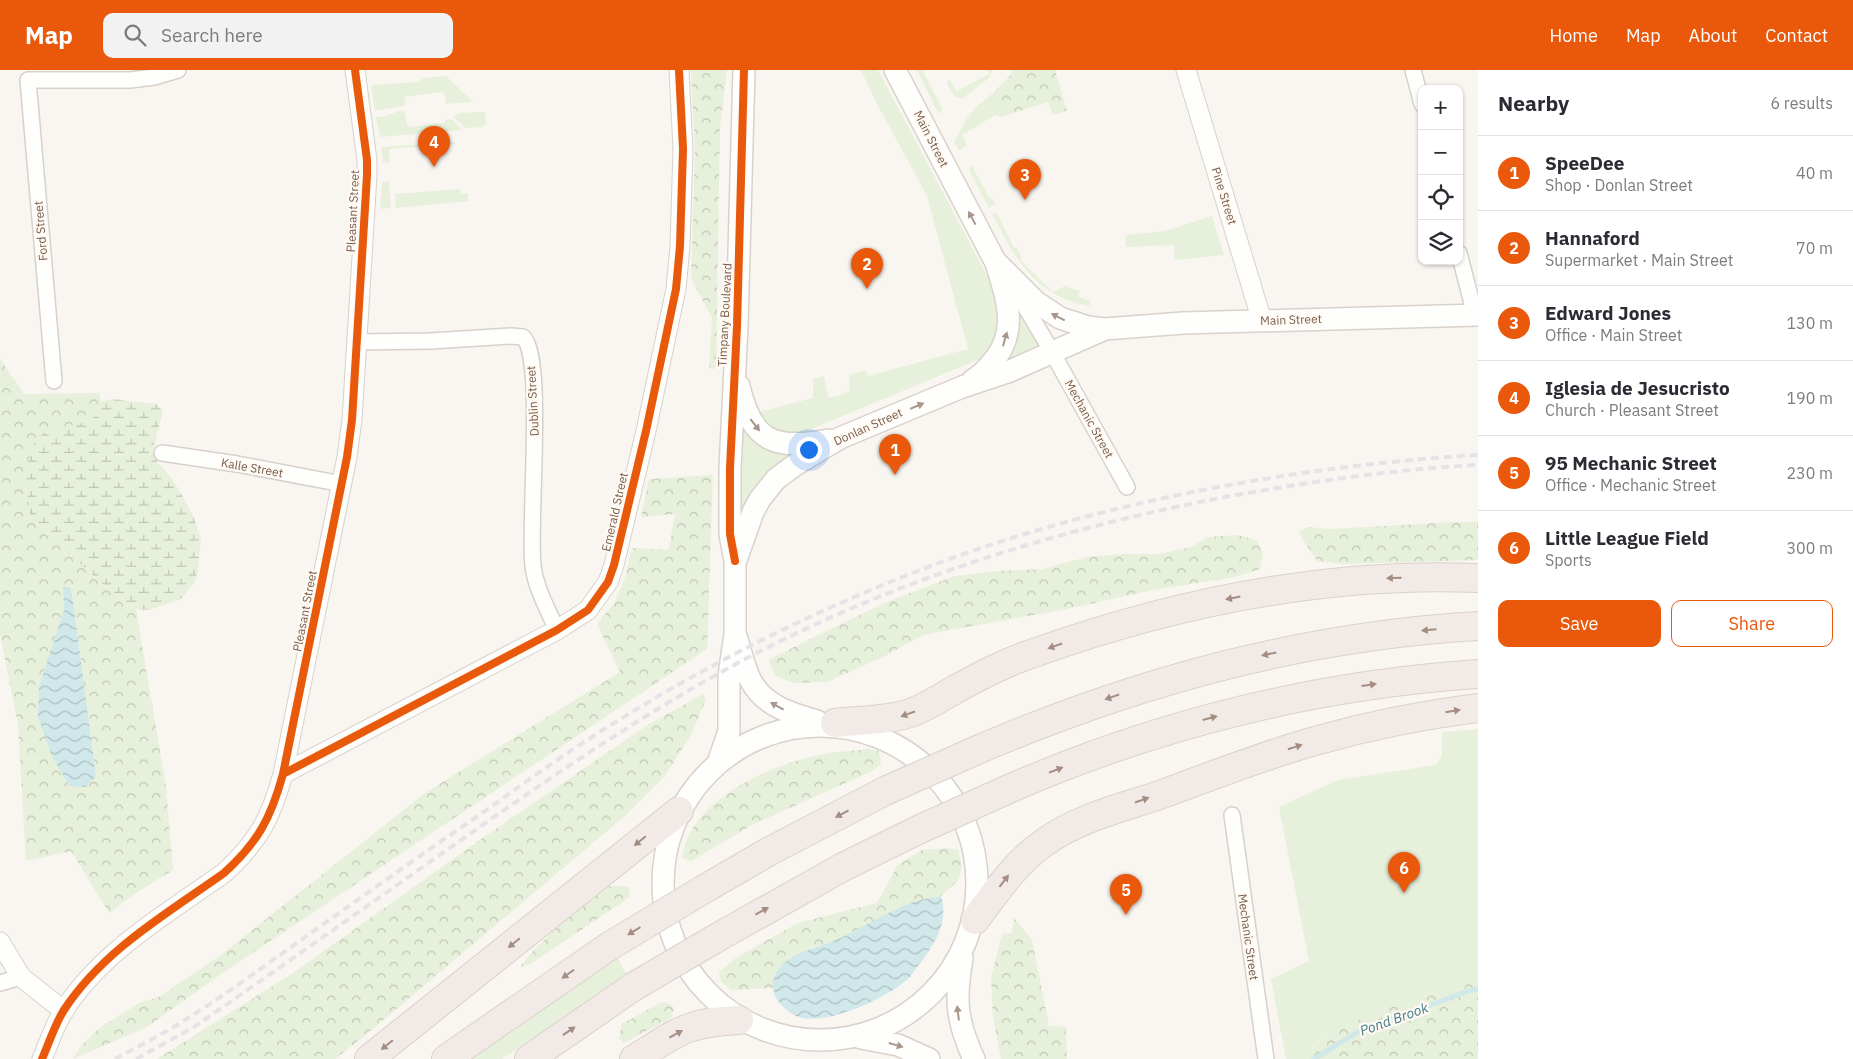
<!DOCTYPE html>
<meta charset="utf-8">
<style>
body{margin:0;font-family:"IBM Plex Sans",sans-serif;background:#f2f2f3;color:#2b2b33}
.controls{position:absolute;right:15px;top:15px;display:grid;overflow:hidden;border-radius:10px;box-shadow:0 1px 4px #0004}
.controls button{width:45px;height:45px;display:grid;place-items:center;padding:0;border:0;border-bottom:1px solid #e1e1e2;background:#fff;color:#2b2b33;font:25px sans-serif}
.you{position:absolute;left:808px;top:379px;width:18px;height:18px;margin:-12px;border:4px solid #fff;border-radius:50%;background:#1a73e8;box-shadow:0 0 0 8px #1a73e833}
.badge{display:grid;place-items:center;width:32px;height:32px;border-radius:50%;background:#ea580c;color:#fff;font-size:16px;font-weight:700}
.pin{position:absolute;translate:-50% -41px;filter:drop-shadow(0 1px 2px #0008)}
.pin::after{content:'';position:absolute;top:26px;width:18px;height:15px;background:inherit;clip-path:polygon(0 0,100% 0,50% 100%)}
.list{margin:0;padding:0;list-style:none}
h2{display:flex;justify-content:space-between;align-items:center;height:65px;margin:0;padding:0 20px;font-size:21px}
h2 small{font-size:16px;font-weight:400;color:#7c7c81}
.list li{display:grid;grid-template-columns:32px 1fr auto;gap:15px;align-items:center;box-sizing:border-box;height:75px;padding:0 20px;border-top:1px solid #e1e1e2}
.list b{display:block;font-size:19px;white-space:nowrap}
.list p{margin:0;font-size:16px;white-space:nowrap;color:#7c7c81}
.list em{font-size:16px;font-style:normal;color:#7c7c81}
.actions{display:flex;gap:10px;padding:15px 20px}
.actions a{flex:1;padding:11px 0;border:1px solid #ea580c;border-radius:10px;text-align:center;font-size:18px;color:#ea580c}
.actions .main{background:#ea580c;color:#fff}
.icon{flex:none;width:28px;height:28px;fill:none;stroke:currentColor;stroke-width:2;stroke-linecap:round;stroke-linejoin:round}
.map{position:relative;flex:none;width:1478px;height:989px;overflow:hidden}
header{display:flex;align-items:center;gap:30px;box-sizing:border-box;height:70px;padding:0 25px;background:#ea580c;color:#fff}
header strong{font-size:24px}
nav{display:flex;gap:28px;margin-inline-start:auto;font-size:18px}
.search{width:350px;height:45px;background:#f2f2f3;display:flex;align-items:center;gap:12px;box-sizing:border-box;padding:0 18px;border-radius:10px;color:#7c7c81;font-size:19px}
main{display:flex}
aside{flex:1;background:#fff}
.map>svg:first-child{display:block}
.grass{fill:#e7f0db}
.forest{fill:url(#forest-crowns);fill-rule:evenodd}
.wetland{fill:url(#wetland-marsh)}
.water{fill:url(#water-waves)}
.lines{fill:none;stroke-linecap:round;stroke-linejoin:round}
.stream{stroke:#d0e8ea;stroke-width:5}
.minor-casing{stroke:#d7d1cb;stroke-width:18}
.tertiary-casing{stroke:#d7d1cb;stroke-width:21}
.secondary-casing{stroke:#d9d2cb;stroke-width:24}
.motorway-casing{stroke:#dad1cc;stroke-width:30}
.minor{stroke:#fefefd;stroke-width:15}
.tertiary{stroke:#fefefd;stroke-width:19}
.secondary{stroke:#fefefd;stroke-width:21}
.motorway{stroke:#f2eae7;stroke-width:28}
.rail{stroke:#e6e3e7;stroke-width:4;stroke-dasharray:8 5;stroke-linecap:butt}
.motorway-bridge-casing{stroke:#dad1cc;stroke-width:30;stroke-linecap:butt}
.motorway-bridge{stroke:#f2eae7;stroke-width:28}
.cycleway-casing{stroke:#fffaf3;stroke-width:11}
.cycleway{stroke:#e8590c;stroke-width:8}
.oneway{fill:#a8958b}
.oneway2{fill:#a48e83}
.labels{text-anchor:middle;stroke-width:4.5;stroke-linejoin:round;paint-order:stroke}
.street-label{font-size:12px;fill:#7a5c4d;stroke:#fffaf3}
.water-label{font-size:14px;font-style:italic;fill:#437c86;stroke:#fffaf3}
</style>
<header>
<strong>Map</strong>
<div class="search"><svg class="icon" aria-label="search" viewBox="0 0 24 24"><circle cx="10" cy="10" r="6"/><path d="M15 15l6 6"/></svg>Search here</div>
<nav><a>Home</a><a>Map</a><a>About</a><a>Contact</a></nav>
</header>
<main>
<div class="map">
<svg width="1478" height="989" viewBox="0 0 1478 989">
<defs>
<pattern id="forest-crowns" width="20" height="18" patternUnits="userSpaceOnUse" patternTransform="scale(1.25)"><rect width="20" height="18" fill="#e7f0db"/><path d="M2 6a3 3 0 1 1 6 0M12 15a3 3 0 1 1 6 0" fill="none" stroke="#c0c6b4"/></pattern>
<pattern id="wetland-marsh" width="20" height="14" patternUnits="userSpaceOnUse" patternTransform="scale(1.25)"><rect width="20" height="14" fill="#e7f0db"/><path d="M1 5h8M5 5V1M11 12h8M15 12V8" fill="none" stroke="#c0c6b4"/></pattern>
<pattern id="water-waves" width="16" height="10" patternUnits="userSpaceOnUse" patternTransform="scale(1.25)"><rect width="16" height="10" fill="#d0e8ea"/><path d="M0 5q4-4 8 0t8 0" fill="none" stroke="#aebfc0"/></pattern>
</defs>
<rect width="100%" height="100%" fill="#f9f5f0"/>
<path class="grass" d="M 861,0 L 878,0 L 1001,232 L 1004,249 L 990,282 L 982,288 L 804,362 C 780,366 772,361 758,342 L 813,328 L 813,309 L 824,306 L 828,327 C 837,327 843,325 850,320 L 849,305 L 866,300 L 868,306 L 968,279 L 927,126 L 876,32 Z
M 917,0 L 922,0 L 941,36 L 942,39 L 940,43 L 938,43 Z
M 987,0 L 992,0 L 989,8 L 962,29 L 954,26 L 947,13 L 948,10 L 950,10 L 957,21 L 989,4 Z
M 446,6 L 473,32 L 444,34 L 446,32 L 445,24 L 442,22 L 405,27 L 405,35 L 404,36 L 375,41 L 371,15 L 418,12 L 424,8 Z
M 992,24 L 1001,47 L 995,45 L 962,65 L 967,75 L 959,80 L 954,73 C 965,50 971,39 992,24 Z
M 399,41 L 404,41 L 408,57 L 445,53 L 445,50 L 451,49 L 462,60 L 380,67 L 376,47 L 383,47 Z
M 485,42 L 486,53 L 483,57 L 466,58 L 454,48 L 458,43 Z
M 455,72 L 455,74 L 389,79 L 390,92 L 383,93 L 381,77 Z
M 972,96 L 990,129 L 992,128 L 995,134 L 989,138 L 969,100 L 970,97 Z
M 389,111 L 391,138 L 380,139 L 382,112 Z
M 460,119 L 461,124 L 468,123 L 468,131 L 396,138 L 395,124 Z
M 996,142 L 1014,178 L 1016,177 L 1022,188 L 1020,190 L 1053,222 L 1067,215 L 1069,218 L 1080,221 L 1078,227 L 1091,231 L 1089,236 C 1033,225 1016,189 992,144 Z
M 1212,146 L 1224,185 L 1175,190 L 1174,175 L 1125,177 L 1126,165 L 1165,161 Z
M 1023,245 L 1042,277 L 1007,294 L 1006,291 L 1017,271 L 1020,246 Z
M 746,360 L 787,383 L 790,389 L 745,436 L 736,436 L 738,361 Z
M 1478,659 L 1478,910 L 1417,928 L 1358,950 L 1317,972 L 1292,989 L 1286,989 L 1271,909 L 1309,891 L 1279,737 L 1338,710 L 1435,695 L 1442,686 L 1442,662 Z
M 617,887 L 627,905 L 502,989 L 470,989 Z"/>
<path class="forest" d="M 691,0 L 727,0 L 720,58 L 716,299 L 709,298 L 712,248 L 691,208 L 695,78 Z
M 1013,0 L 1055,0 L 1067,41 L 1053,45 L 1048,32 L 1001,47 L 992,24 L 1009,7 Z
M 0,289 L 24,324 L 99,323 C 100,327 102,334 100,339 C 94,355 62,357 48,360 L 46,463 L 68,482 L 101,514 L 136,539 L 166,717 L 173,800 L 136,823 L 109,843 L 71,781 L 26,791 L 18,655 L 0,564 ZM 72,523 L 96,706 L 85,717 L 39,616 L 64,540 Z
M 713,405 L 707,579 L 224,902 L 147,957 L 73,989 L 81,976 L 98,959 L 139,933 L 159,927 L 221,885 L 425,723 L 620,602 L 597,554 L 615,532 L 624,511 L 632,478 L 669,480 L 675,444 L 641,447 L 649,409 Z
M 1454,452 L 1478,452 L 1478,490 L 1344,494 L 1317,491 L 1298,462 L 1308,457 L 1332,459 Z
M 1237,465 L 1256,470 L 1263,483 L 1260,499 L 1235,507 L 1153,520 L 1067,539 L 923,565 L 885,586 L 827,612 L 793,613 L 776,606 L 769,592 L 770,589 L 826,561 L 891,530 L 955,506 L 997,501 L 1042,499 L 1087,487 L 1123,484 L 1160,484 L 1191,477 L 1208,467 Z
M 703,624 L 706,629 L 692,663 L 664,707 L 625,746 L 368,963 L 335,989 L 157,989 L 293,903 L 484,767 L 649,654 Z
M 868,679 L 879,681 L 881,694 L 872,701 L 754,754 L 691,791 L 682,788 C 689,732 765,697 815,686 C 832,682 850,681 868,679 Z
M 947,778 L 958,780 L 962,797 L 958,811 L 941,826 L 908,834 L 834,871 L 806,880 L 774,906 L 773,918 L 731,920 L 721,912 L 719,902 L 737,887 L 798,853 L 877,833 L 898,795 L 922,780 Z
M 609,816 L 621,816 L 629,818 L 630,827 L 530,894 L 520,897 L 533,881 L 576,839 Z
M 1014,848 L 1032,870 L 1049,956 L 1066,957 L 1067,989 L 1001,989 L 993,946 L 991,908 L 1002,864 L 1012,863 Z
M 1478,910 L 1478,989 L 1292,989 C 1313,975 1335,961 1358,950 C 1396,933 1438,922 1478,910 Z
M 662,932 L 670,934 L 674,938 L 671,948 L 624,973 L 619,968 L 622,954 Z"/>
<path class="wetland" d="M 112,329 L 156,334 L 163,341 L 153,380 L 157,392 L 173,410 L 193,445 L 201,469 L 198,499 L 195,512 L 181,529 L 149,540 L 136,539 L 102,514 L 68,482 L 46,463 L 30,446 L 25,400 L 35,371 L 48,359 L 82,353 L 96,346 L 101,338 L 100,332 Z"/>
<path class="water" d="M 63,517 L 69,518 L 72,523 L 96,706 L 86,717 L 69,716 L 51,684 L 38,647 L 39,616 L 64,540 Z
M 941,826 C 949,850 936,872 921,892 C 917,896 914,902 910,907 C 890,927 830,954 802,948 C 793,946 783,938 778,931 C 773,924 771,913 775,905 C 787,882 815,879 836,870 C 860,859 883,844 908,834 C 918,830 930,828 941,826 Z"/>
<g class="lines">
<path class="stream" d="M 1314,989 L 1356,963 L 1468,921 L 1478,919"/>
<g class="minor-casing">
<path id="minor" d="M 1413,0 L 1422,34
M 1459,183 L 1475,245
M 1016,221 L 1052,282 L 1127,417
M 357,272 L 430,271 L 511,266 L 523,267 C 545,286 528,457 533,496 C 536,519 548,540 557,560
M 54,311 L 28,10 L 130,10 L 154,7 L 178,0
M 162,383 L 237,394 L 342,414
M 1232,745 L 1266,989
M 0,913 L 21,907"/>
</g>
<g class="tertiary-casing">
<path id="tertiary" d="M 1186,0 L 1262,251
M 283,704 L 557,560 L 588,540 L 608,512 L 614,495 L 646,361 L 676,219 L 680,176 L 683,79 L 679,0
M 0,872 L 21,907 L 64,941
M 42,989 C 49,973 55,954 64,940 C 103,880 168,843 224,803 C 258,772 271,748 283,704 L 347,387 L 352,350 L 367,105 L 367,90 L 355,0"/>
</g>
<g class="secondary-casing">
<path id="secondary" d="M 895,0 L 995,191 L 1036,232 L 1060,248 L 1088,257 L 1105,259 L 1183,253 L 1478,245
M 973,310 C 980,306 985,301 990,295 C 1020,263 1007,229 996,193
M 739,316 C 752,373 775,380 829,370
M 736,490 L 753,442 L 760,429 L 776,409 L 795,395 L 840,368 L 962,317 L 1010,301 L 1105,259
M 736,566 C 741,581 744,598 751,611 C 764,636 792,644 817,651
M663 813a157 157 0 1 1 314 0a157 157 0 1 1-314 0Z
M 718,693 L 729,661 L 729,606 L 735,564 L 735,491 L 730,464 L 730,398 L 737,256 L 744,0
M 962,888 C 955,930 956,950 974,989
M 861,968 L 898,975 L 929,989"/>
</g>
<g class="motorway-casing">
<path id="motorway" d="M 835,653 C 860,650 888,651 913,642 C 928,636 942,627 956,619 C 980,606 1004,593 1031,584 C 1173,533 1326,502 1478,508
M 984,677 C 1143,610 1305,566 1478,556
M 1011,718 C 1161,653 1315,615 1478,604
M 706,818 L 768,782 L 885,721
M 975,850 C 996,822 1016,792 1045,772 C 1081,746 1127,737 1168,722 C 1216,704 1265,685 1315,671 C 1368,656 1423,645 1478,638
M 720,866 L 843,797 L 918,760
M 369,989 L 679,741
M 446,989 L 608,877
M 529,989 L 633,917
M 634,989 C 653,978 672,963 692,957 C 707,952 723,951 739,950"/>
</g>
<use href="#minor" class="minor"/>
<use href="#tertiary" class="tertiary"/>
<use href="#secondary" class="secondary"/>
<use href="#motorway" class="motorway"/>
<path class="rail" d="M 115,989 C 139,976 165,963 188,948 C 227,924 264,896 301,870 C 363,826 425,782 488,739 C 517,718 546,697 575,678 C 701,595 836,528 978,479 C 1135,426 1312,395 1478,385
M 136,989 L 194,957 C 284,895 374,831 464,768 C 548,709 633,651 723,601 C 882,513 1058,458 1236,425 C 1316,411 1397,399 1478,395"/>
<g class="motorway-bridge-casing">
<path id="motorway-bridge" d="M 885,721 L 984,677
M 918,760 L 1011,718
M 608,877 L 706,818
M 633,917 L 720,866"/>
</g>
<use href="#motorway-bridge" class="motorway-bridge"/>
<g class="cycleway-casing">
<path id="cycleway" d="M 735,491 L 730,464 L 730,398 L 737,256 L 744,0
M 283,704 L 557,560 L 588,540 L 608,512 L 614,495 L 646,361 L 676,219 L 680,176 L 683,79 L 679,0
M 42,989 C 49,973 55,954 64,940 C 103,880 168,843 224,803 C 258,772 271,748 283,704 L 347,387 L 352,350 L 367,105 L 367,90 L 355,0"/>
</g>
<use href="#cycleway" class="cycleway"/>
</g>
<defs><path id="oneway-solid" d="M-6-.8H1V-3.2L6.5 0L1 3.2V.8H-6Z" transform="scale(1.25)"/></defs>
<g class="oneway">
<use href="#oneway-solid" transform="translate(972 148) rotate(-118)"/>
<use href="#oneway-solid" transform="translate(1058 247) rotate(-153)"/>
<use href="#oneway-solid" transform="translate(1005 269) rotate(-74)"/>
<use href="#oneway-solid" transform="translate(917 336) rotate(-23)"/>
<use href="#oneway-solid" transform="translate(755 355) rotate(52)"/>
<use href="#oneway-solid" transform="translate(777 636) rotate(-151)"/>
<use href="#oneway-solid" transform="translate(958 943) rotate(-97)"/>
<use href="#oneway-solid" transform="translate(896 975) rotate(16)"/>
</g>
<g class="oneway2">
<use href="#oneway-solid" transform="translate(1394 508) rotate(178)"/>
<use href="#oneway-solid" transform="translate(1233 528) rotate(169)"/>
<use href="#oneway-solid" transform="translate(1429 560) rotate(175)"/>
<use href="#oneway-solid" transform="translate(1055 576) rotate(161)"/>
<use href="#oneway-solid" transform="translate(1269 584) rotate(168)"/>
<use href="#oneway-solid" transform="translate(1369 615) rotate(-8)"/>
<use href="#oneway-solid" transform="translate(1112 627) rotate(161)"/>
<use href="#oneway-solid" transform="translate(1453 641) rotate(-9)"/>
<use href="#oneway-solid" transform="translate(908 644) rotate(161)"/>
<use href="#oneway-solid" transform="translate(1210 648) rotate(-15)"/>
<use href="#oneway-solid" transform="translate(1295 677) rotate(-17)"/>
<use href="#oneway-solid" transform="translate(1056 700) rotate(-21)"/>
<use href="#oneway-solid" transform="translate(1142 730) rotate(-19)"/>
<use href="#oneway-solid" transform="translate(842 744) rotate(152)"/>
<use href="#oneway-solid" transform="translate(640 771) rotate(141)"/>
<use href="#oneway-solid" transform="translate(1004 811) rotate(-52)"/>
<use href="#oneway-solid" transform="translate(762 841) rotate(-29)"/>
<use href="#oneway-solid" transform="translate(634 861) rotate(149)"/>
<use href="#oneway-solid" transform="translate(514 873) rotate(141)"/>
<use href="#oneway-solid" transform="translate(568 904) rotate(145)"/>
<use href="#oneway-solid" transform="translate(569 961) rotate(-34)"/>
<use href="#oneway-solid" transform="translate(676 964) rotate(-29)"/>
<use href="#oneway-solid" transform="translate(387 975) rotate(141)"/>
</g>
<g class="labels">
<g class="street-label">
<text transform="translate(931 69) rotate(63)" y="4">Main Street</text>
<text transform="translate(1224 126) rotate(73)" y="4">Pine Street</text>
<text transform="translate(353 141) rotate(-87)" y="4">Pleasant Street</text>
<text transform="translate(41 161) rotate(-95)" y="4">Ford Street</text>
<text transform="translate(725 245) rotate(-87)" y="4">Timpany Boulevard</text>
<text transform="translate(1291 250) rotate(-2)" y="4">Main Street</text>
<text transform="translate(533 331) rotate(-93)" y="4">Dublin Street</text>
<text transform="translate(1089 349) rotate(61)" y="4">Mechanic Street</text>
<text transform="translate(868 357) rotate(-24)" y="4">Donlan Street</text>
<text transform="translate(252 398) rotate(10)" y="4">Kalle Street</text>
<text transform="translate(615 442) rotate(-77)" y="4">Emerald Street</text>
<text transform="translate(305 541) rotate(-79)" y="4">Pleasant Street</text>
<text transform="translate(1248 867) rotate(82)" y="4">Mechanic Street</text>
</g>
<g class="water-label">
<text transform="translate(1394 949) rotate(-20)" y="5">Pond Brook</text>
</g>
</g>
</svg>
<div class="controls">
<button>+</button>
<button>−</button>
<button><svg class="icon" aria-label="locate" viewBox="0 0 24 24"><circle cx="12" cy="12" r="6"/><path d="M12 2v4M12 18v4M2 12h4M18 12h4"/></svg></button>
<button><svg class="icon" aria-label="layers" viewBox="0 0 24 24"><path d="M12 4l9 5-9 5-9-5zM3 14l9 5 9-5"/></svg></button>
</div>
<div class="you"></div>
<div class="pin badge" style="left:895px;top:405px">1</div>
<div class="pin badge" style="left:867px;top:219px">2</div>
<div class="pin badge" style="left:1025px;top:130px">3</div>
<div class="pin badge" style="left:434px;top:97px">4</div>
<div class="pin badge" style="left:1126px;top:845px">5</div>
<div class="pin badge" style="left:1404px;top:823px">6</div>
</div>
<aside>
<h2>Nearby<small>6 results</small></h2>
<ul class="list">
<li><span class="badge">1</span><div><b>SpeeDee</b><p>Shop · Donlan Street</p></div><em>40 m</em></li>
<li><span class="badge">2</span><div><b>Hannaford</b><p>Supermarket · Main Street</p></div><em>70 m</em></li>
<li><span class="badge">3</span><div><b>Edward Jones</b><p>Office · Main Street</p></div><em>130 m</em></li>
<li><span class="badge">4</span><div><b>Iglesia de Jesucristo</b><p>Church · Pleasant Street</p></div><em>190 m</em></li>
<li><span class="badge">5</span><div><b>95 Mechanic Street</b><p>Office · Mechanic Street</p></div><em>230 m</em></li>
<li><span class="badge">6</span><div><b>Little League Field</b><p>Sports</p></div><em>300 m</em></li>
</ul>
<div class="actions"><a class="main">Save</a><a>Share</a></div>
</aside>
</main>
